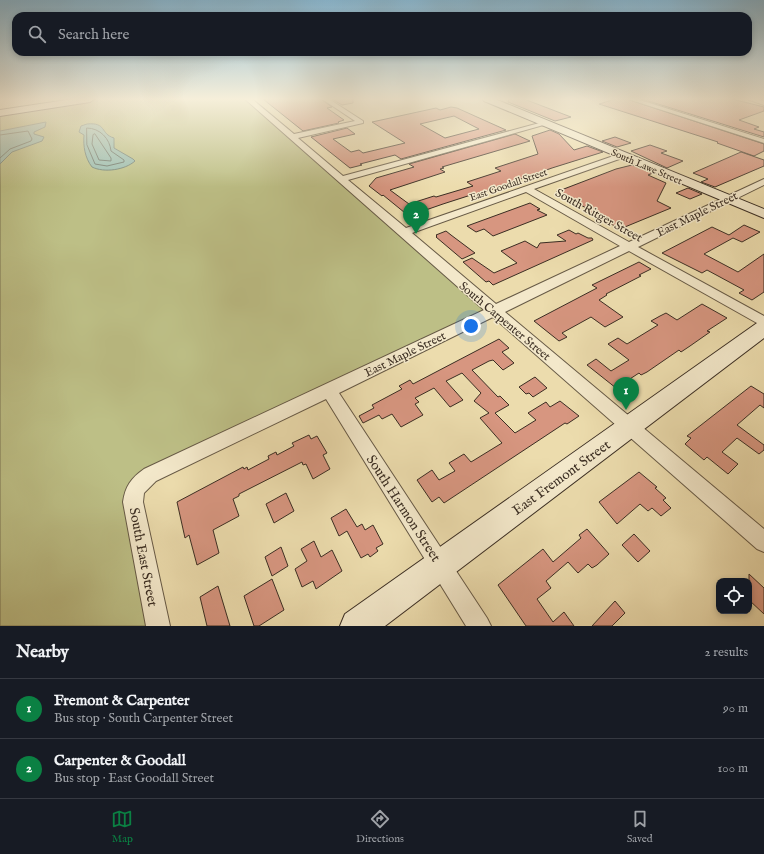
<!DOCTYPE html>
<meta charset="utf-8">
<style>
body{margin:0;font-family:"IM FELL English",serif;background:#242831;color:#f1f3f6}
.controls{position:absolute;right:12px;bottom:12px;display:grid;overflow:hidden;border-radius:8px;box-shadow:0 2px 6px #0003}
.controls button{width:36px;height:36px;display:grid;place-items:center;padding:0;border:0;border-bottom:1px solid #363941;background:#171b24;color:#f1f3f6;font:20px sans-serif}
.you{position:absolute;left:471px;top:326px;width:14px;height:14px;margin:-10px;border:3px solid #fff;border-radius:50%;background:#1a73e8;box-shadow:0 0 0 6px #1a73e833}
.badge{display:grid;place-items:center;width:26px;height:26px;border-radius:50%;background:#0b8043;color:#fff;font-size:13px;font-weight:700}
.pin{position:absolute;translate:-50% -33px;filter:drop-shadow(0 1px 2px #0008)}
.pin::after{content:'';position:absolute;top:21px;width:14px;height:12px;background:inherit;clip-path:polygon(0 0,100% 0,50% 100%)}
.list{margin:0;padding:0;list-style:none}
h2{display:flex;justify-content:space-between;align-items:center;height:52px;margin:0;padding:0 16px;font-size:17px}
h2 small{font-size:13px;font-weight:400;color:#9ea1a6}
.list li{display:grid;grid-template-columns:26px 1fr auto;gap:12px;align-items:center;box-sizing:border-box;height:60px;padding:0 16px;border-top:1px solid #363941}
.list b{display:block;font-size:15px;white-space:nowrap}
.list p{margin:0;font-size:13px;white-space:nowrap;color:#9ea1a6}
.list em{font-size:13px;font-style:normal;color:#9ea1a6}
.icon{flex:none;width:22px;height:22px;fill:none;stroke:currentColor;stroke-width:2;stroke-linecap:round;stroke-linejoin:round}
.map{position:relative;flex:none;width:764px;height:626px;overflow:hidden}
.search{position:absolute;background:#171b24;box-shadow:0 2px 6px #0003;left:12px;right:12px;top:12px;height:44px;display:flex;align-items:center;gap:10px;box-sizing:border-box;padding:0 14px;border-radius:12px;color:#9ea1a6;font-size:15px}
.sheet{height:172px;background:#171b24}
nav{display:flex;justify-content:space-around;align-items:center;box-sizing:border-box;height:56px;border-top:1px solid #363941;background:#171b24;font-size:11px;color:#9ea1a6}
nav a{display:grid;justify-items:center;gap:2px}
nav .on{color:#0b8043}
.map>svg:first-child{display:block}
.green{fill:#bdbf86;stroke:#7c7654}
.water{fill:#99bbae;stroke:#738376}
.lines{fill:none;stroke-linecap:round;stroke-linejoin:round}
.shore{stroke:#6a7468;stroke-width:1}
.building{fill:#d79680;stroke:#3b2e23;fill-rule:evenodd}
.street-casing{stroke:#675a46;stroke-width:2}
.secondary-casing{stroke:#3b2e23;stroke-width:2}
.street{fill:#f3e8ca;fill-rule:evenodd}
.secondary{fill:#f3e8ca;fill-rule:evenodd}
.labels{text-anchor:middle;stroke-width:3;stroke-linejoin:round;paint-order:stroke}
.far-street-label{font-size:10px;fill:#3b2e23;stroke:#f3e8ca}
.street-label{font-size:12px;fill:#3b2e23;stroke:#f3e8ca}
.near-street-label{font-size:14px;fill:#3b2e23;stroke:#f3e8ca}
</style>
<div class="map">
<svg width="764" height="626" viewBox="0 0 764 626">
<rect width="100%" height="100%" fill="#ecdcad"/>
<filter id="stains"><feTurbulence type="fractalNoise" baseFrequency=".005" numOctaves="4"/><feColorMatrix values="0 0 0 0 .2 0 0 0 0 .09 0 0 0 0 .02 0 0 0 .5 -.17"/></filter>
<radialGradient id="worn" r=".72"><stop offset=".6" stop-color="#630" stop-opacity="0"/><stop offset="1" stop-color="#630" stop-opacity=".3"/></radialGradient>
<path class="green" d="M 90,99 L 248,99 L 494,312 L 135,488 L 160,626 L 0,626 L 0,112 Z"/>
<path class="water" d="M 46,122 L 45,127 L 34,132 L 34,134 L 44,137 L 42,141 L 12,152 L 0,164 L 0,131 Z
M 87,124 C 107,122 100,134 114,138 L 114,148 L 133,159 L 135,161 C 125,170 104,173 92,167 C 85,158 83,146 84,135 L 79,132 L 81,126 Z"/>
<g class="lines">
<path class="shore" d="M 87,128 C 100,128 110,139 111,151 L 124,160 L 124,162 L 107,166 L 95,164 L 87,145 Z
M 95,134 L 111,158 L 111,161 L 99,160 L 92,144 L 93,135 Z
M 0,135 L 28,131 L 32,139 L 31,141 L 10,149 L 0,158"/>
</g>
<path class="building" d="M 263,99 L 321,99 L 332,107 L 327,108 L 344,120 L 338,122 L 339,123 L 303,131 Z
M 332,99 L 353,99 L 353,103 L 342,105 Z
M 509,99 L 524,99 L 571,117 L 555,121 L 508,102 Z
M 616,99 L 627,99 L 764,144 L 764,151 L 754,156 L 717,143 L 718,142 L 599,104 Z
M 642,99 L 732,99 L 764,107 L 764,111 L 739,120 L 759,127 L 754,129 L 764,132 L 764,137 Z
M 451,107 L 457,108 L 506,130 L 401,159 L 395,155 L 360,164 L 362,165 L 350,168 L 311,137 L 347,128 L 355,134 L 333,139 L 351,152 L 359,150 L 363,153 L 405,143 L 372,122 L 436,108 L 440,110 ZM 454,116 L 479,129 L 445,138 L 420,124 Z
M 550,130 L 559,134 L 574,150 L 587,146 L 603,152 L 552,168 L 476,195 L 474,194 L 443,204 L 420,212 L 422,213 L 410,217 L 383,195 L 382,196 L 369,186 L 376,178 L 414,167 L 409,164 L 515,134 L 530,141 L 442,167 L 444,168 L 440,169 L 445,172 L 390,190 L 409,204 L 434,196 L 436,197 L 473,186 L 467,182 L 501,171 L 495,168 L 538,154 L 532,136 Z
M 615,137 L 631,143 L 617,147 L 602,141 Z
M 650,145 L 667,151 L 661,153 L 683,161 L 667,168 L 631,151 Z
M 741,152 L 764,160 L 764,166 L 715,187 L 701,182 L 708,179 L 693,173 Z
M 632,165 L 653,173 L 648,175 L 666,183 L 657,201 L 671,208 L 620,229 L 588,211 L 590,210 L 556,192 L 616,169 Z
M 688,188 L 702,194 L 690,199 L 676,193 Z
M 530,203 L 540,209 L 537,210 L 547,215 L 493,236 L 484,229 L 476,232 L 467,226 Z
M 744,225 L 760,232 L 742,242 L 733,238 L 704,254 L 738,272 L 764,254 L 764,292 L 752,300 L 739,293 L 744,290 L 707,270 L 702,273 L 662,253 L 712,227 L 729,235 Z
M 569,230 L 576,234 L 578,233 L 588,238 L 592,238 L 593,240 L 493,285 L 489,281 L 486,282 L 463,262 L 472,258 L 494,273 L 517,263 L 501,251 L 525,241 L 537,248 L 540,243 L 566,241 L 557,235 Z
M 446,231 L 451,235 L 475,253 L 462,259 L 436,237 L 437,236 L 436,235 Z
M 639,262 L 651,269 L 639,275 L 641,276 L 606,294 L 607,295 L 599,300 L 623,317 L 605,327 L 591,317 L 562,333 L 567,337 L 559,341 L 534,321 L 597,288 L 592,285 Z
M 702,304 L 727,318 L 707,331 L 710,332 L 690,346 L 681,352 L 679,350 L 647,372 L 641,375 L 639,373 L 616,388 L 587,365 L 596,359 L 611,371 L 629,360 L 608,344 L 618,338 L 627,344 L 658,325 L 651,321 L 660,316 L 666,313 L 677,320 Z
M 499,339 L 509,348 L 502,352 L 514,363 L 503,370 L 493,360 L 489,361 L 472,370 L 498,397 L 500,396 L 509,405 L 495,413 L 515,433 L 536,420 L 528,413 L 546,402 L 550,407 L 560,401 L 579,416 L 567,424 L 565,423 L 444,503 L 439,497 L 432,502 L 417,480 L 432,470 L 439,480 L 455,471 L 449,463 L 464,454 L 471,462 L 502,443 L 480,418 L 489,413 L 474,401 L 481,393 L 462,373 L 446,381 L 463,400 L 450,407 L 434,388 L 415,398 L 419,402 L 415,404 L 423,415 L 401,427 L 392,414 L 382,419 L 379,415 L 363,423 L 359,416 L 374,408 L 372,405 L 402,389 L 399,386 L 410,380 L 413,384 Z
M 535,377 L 547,388 L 533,397 L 529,393 L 526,394 L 519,387 Z
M 751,386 L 764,394 L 764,408 L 760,405 L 737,425 L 764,445 L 764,450 L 759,454 L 737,438 L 722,452 L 738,464 L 728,474 L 707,457 L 704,460 L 685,444 L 691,438 L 687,436 Z
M 309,435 L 311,439 L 317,436 L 327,453 L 323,455 L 330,469 L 313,479 L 306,464 L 303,465 L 302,462 L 239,494 L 239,496 L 233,499 L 239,516 L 213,530 L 219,553 L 197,565 L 189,535 L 185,538 L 177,502 L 243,467 L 244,469 L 247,467 L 248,470 L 269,459 L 268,456 L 276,452 L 277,455 L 294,446 L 292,443 Z
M 639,472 L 657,487 L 655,488 L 666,498 L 663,500 L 671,508 L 661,516 L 652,508 L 648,511 L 640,504 L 617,524 L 599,502 Z
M 286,493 L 294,511 L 274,523 L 266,504 Z
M 346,509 L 357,527 L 362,524 L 365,530 L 373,525 L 383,544 L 376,548 L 378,551 L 370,557 L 368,554 L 361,558 L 347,531 L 339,536 L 331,518 Z
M 587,529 L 609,554 L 597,565 L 592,568 L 588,564 L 578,573 L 568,562 L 546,581 L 551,588 L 537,599 L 553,622 L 564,612 L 574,626 L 526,626 L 498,585 L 543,549 L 553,562 L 581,538 L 579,535 Z
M 634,534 L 650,551 L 638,562 L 622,545 Z
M 314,541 L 321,557 L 332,550 L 342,571 L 316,589 L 313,581 L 302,587 L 295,569 L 307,561 L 301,549 Z
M 281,547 L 288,566 L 272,576 L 265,557 Z
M 749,574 L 764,588 L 764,614 L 749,600 Z
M 272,579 L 284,610 L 259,626 L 254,626 L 244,596 Z
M 218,586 L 230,626 L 207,626 L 200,597 Z
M 615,601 L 625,613 L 612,626 L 592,626 Z"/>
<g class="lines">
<g class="street-casing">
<path id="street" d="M 245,99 L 252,99 L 294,134 L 355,121 L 322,99 L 329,99 L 363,121 L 363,123 L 298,138 L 343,176 L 543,122 L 547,122 L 547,124 L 348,180 L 406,228 L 622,153 L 626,155 L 625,157 L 534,189 L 629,242 L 764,179 L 764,185 L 638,247 L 764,316 L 764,327 L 629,251 L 505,312 L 764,529 L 764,552 L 757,549 L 493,317 L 339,393 L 487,618 L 491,626 L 466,626 L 326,399 L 156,481 L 144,493 L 143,502 L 170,626 L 146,626 L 123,502 C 125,487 131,478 144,469 L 484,310 ZM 526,192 L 620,246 L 496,304 L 412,233 Z
M 628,99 L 637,99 L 764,139 L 764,143 Z
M 747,99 L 756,99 L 764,101 L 764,105 Z"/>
</g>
<g class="secondary-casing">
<path id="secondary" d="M 73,99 L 94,99 L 90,102 L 0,116 L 0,110 Z
M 483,99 L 495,99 L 764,209 L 764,218 L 484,101 Z
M 764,321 L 764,338 L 385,626 L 340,626 L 345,614 L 757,323 Z"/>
</g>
<use href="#street" class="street"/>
<use href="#secondary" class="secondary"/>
</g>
<linearGradient id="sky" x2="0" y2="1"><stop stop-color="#88b7d1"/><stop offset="0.53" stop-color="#f6efda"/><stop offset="1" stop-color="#f6efda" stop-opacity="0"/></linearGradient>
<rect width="764" height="187" fill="url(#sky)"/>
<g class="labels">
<g class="far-street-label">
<text transform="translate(647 166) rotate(23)" y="4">South Lawe Street</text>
<text transform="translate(508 184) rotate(-19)" y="4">East Goodall Street</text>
</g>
<g class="street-label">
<text transform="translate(697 214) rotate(-26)" y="4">East Maple Street</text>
<text transform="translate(599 215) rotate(29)" y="4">South Ritger Street</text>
<text transform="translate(505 321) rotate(40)" y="4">South Carpenter Street</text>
<text transform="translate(405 354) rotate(-26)" y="4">East Maple Street</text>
</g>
<g class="near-street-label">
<text transform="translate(561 477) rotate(-36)" y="5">East Fremont Street</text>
<text transform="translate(404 508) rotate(57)" y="5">South Harmon Street</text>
<text transform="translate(144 557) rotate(79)" y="5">South East Street</text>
</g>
</g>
<rect width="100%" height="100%" filter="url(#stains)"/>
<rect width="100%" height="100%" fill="url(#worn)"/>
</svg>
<div class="controls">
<button><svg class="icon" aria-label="locate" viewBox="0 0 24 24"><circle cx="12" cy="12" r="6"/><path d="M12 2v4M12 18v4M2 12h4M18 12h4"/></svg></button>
</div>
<div class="you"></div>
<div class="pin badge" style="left:626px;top:410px">1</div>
<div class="pin badge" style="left:416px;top:234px">2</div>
<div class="search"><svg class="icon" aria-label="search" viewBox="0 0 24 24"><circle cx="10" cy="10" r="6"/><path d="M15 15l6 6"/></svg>Search here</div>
</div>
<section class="sheet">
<h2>Nearby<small>2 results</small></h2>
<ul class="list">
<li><span class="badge">1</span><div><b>Fremont &amp; Carpenter</b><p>Bus stop · South Carpenter Street</p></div><em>90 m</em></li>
<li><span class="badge">2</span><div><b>Carpenter &amp; Goodall</b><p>Bus stop · East Goodall Street</p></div><em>100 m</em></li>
</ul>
</section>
<nav>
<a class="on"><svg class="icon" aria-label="map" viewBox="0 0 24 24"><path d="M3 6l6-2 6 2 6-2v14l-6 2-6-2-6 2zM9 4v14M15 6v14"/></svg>Map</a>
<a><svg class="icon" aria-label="directions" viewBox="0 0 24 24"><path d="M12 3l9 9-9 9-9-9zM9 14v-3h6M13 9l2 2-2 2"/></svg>Directions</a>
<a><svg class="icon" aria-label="saved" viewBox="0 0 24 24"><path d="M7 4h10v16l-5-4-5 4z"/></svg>Saved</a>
</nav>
